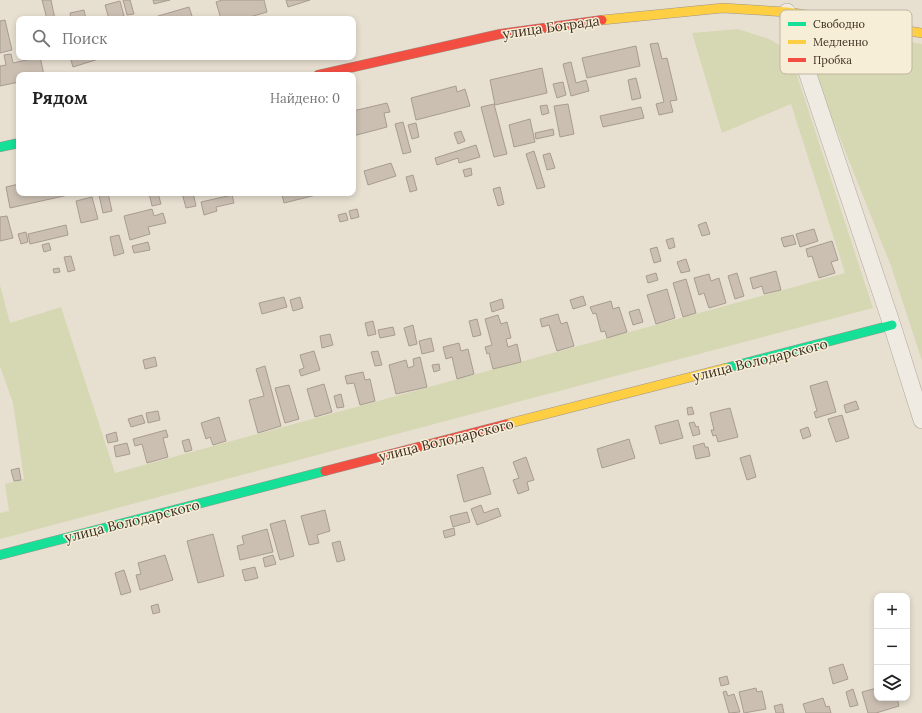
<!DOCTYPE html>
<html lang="ru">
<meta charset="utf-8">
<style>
body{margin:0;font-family:Lora,serif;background:#f2f2f2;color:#222}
.controls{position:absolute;right:12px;bottom:12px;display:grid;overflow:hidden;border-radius:8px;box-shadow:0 2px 6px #0003}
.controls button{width:36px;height:36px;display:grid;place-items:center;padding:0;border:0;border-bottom:1px solid #e0e0e0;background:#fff;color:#222;font:20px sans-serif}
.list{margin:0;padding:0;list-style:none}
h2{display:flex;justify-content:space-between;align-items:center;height:52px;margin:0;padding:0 16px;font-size:17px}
h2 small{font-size:13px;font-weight:400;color:#767676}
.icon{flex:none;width:22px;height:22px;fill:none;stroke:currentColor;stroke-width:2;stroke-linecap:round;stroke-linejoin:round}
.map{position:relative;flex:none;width:922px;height:713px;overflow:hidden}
.search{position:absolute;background:#fff;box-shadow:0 2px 6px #0003;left:16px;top:16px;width:340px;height:44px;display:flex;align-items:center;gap:10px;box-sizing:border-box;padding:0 14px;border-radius:8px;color:#767676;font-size:15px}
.panel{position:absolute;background:#fff;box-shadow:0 2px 6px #0003;left:16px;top:72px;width:340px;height:124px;border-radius:8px}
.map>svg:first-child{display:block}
.green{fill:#d6d7b3}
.building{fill:#cbbfb2;stroke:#a89c90}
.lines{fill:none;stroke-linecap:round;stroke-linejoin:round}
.street-casing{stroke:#ada599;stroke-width:18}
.fast-casing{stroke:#9c958a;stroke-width:10}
.slow-casing{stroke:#9c958a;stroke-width:10}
.jam-casing{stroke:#9c958a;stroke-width:10}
.street{stroke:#efebe3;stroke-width:17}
.fast{stroke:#16e098;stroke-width:9}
.slow{stroke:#ffcf43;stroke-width:9}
.jam{stroke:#f24e42;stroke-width:9}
.labels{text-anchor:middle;stroke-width:3;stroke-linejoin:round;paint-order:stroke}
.street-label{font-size:14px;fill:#3d2e20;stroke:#f7eed8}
.key{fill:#f7eed8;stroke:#bfb4a1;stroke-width:1}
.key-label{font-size:11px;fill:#3d2e20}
</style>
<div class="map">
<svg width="922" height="713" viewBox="0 0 922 713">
<rect width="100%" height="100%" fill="#e7e0d1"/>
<path class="green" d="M 738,29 L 769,39 L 784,48 L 793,63 L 873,308 L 0,539 L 0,513 L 9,511 L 5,484 L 24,479 L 13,403 L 0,366 L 0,285 L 10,323 L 61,307 L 115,473 L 845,273 L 791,104 L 722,133 L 692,33 Z
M 836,29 L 922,44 L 922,361 L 891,266 L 818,83 C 811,61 805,35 836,29 Z"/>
<path class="building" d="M 42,0 L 51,0 L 55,19 L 47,19 Z
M 123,0 L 130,0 L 134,14 L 127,15 Z
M 153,0 L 170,0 L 154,4 Z
M 222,0 L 264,0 L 267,12 L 243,19 L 221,19 L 216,2 Z
M 286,0 L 310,0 L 288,7 Z
M 120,1 L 124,16 L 109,19 L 105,5 Z
M 189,7 L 193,19 L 148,19 Z
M 84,10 L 86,19 L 71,19 L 70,13 Z
M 5,20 L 12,50 L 0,53 L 0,21 Z
M 658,43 L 662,59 L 667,58 L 677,100 L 670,101 L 673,112 L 659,115 L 656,104 L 664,102 L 650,44 Z
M 636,46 L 640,66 L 587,78 L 582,58 Z
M 11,54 L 13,63 L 40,57 L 44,75 L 19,75 L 19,82 L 0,86 L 0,66 L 6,65 L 4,55 Z
M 70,57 L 105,57 L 73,67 Z
M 571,62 L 576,83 L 586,80 L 589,91 L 571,96 L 563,64 Z
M 542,68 L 547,93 L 495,105 L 490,80 Z
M 636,78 L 641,98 L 632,100 L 628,80 Z
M 563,82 L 566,95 L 557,98 L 553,84 Z
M 456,86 L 457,92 L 465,89 L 470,106 L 416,120 L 411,98 Z
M 387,103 L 390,112 L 384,113 L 387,127 L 353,136 L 353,111 Z
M 494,104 L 507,154 L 494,157 L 481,107 Z
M 568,104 L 574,134 L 560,137 L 554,106 Z
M 547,105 L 549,113 L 542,115 L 540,106 Z
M 641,107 L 644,118 L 603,127 L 600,116 Z
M 530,119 L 535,142 L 514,147 L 509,125 Z
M 403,122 L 411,152 L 403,154 L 395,124 Z
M 416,123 L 419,137 L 412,139 L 408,125 Z
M 553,129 L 554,135 L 536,139 L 535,133 Z
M 461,131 L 465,141 L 458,144 L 454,133 Z
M 476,145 L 480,157 L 459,163 L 458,158 L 437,165 L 435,158 Z
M 534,151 L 545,187 L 537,189 L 526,154 Z
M 550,153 L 555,168 L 547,170 L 543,155 Z
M 391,163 L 396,176 L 368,185 L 364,171 Z
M 471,168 L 472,175 L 465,177 L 463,170 Z
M 413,175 L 417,190 L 410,192 L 406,177 Z
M 19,184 L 19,193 L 68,193 L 68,195 L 10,208 L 6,187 Z
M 500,187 L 504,204 L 498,206 L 493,189 Z
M 108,193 L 112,211 L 103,213 L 99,195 Z
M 149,193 L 158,193 L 161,204 L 152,206 Z
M 182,193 L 193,193 L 196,206 L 186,208 Z
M 291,193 L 324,193 L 284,203 L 282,195 Z
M 232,195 L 234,203 L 216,207 L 217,211 L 204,215 L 201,202 Z
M 92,197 L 98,219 L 81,223 L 76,201 Z
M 152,209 L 154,216 L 163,213 L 166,223 L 148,227 L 150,234 L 130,240 L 124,216 Z
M 357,209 L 359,217 L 351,219 L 349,211 Z
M 346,213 L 348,220 L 340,222 L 338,215 Z
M 7,216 L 13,238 L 0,241 L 0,217 Z
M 706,222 L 710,234 L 702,236 L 698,225 Z
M 66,225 L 68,235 L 30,244 L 28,234 Z
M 814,229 L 818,241 L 800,247 L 796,234 Z
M 26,232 L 28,242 L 21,244 L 18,234 Z
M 119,235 L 124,253 L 114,256 L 110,237 Z
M 793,235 L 796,244 L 784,247 L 781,238 Z
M 673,238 L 675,247 L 669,249 L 666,240 Z
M 832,241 L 838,260 L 831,262 L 835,273 L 819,278 L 812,256 L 808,257 L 806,249 Z
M 148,242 L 150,250 L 134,253 L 132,246 Z
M 49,243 L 51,250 L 44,252 L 42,245 Z
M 657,247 L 661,261 L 654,263 L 650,249 Z
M 71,256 L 75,270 L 68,272 L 64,257 Z
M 686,259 L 690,271 L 681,273 L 677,262 Z
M 59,268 L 60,272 L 54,273 L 53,269 Z
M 776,271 L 781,290 L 764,294 L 762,286 L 753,289 L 750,278 Z
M 656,273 L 658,280 L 648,283 L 646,276 Z
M 737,273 L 744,296 L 735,299 L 728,276 Z
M 709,274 L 711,281 L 719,278 L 726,303 L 709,308 L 704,293 L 699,295 L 694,278 Z
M 686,279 L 696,313 L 683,317 L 673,283 Z
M 667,289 L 675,318 L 656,324 L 647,295 Z
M 583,296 L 586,305 L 573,309 L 570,300 Z
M 284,297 L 287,307 L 262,314 L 259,303 Z
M 300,297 L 303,308 L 293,311 L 290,300 Z
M 502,299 L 504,308 L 492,312 L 490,303 Z
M 611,301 L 613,309 L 619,307 L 627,332 L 607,338 L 605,331 L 601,332 L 596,313 L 593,314 L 590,307 Z
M 639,309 L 643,322 L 633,325 L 629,312 Z
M 558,314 L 561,324 L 567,322 L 574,346 L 557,351 L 549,325 L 542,327 L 540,319 Z
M 498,315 L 501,324 L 507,322 L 511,338 L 506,339 L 508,347 L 517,344 L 521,362 L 493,369 L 489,353 L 487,354 L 485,347 L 492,345 L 485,319 Z
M 477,319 L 481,335 L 473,337 L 469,321 Z
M 373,321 L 376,334 L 368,336 L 365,323 Z
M 413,325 L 417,344 L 409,346 L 404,328 Z
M 393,327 L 395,335 L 380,338 L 378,330 Z
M 330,334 L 333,345 L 322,348 L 320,336 Z
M 431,338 L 434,351 L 422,354 L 419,341 Z
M 459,343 L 461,351 L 468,349 L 474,374 L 457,379 L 452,357 L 446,359 L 443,347 Z
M 314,351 L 320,370 L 301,376 L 299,370 L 304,368 L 300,355 Z
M 378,351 L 382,365 L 375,366 L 371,352 Z
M 155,357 L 157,366 L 145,369 L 143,360 Z
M 420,357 L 427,387 L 396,394 L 389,365 L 406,360 L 408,368 L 414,366 L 413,359 Z
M 439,364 L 440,370 L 434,372 L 432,365 Z
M 265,366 L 281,426 L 258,433 L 249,400 L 264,396 L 256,369 Z
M 363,372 L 365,380 L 370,379 L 375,401 L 360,405 L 354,383 L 347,384 L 345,376 Z
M 827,381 L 836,412 L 816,418 L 814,412 L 817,411 L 810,386 Z
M 324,384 L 332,412 L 315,417 L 307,389 Z
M 289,385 L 299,419 L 285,423 L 275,388 Z
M 341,394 L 344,407 L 337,408 L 334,396 Z
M 856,401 L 859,409 L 846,413 L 844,405 Z
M 692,407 L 694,414 L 688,415 L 687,408 Z
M 730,408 L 738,437 L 718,442 L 716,435 L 713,436 L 711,430 L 714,430 L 710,413 Z
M 158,411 L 160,420 L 148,423 L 146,413 Z
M 142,415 L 145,423 L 131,427 L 128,419 Z
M 842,415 L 849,438 L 836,442 L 828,419 Z
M 219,417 L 226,441 L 213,445 L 210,437 L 206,439 L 201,423 Z
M 678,420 L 683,438 L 660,444 L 655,426 Z
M 694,422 L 696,427 L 698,426 L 700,434 L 693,436 L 689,423 Z
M 808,427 L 811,436 L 803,439 L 800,430 Z
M 166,430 L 168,437 L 163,438 L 168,457 L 147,463 L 142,444 L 135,446 L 133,439 Z
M 116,432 L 118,441 L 108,443 L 106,435 Z
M 189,439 L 192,450 L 185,452 L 182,441 Z
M 629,439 L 635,458 L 602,468 L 597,449 Z
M 127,443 L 130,454 L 116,457 L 114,446 Z
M 704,443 L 705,447 L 708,447 L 710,456 L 696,459 L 693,446 Z
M 750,455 L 756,477 L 747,480 L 740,458 Z
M 526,457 L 534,480 L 527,482 L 529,490 L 518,494 L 513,480 L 519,478 L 513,462 Z
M 483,467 L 491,494 L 464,502 L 457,475 Z
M 19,468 L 21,480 L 14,481 L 11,470 Z
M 481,505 L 484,513 L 498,508 L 501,516 L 477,525 L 471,509 Z
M 325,510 L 330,531 L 317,535 L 319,543 L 309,545 L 301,516 Z
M 467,512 L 470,522 L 453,527 L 450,516 Z
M 285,520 L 294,556 L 280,560 L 270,524 Z
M 454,528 L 455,535 L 445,538 L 443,531 Z
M 267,529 L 273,552 L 240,560 L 237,546 L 244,544 L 242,536 Z
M 213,534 L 224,576 L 198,583 L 187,541 Z
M 340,541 L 345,560 L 337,562 L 332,543 Z
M 165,555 L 173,580 L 140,590 L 136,575 L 141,574 L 138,563 Z
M 273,555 L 276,564 L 265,567 L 263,558 Z
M 255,567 L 258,578 L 245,581 L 242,570 Z
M 124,570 L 131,592 L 121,595 L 115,573 Z
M 158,604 L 160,612 L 153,614 L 151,606 Z
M 843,664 L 848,679 L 833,684 L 829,668 Z
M 727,676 L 729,684 L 721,686 L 719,678 Z
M 756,688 L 757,692 L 762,691 L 766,709 L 744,713 L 739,692 Z
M 877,688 L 877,698 L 897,698 L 899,706 L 876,713 L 868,713 L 862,692 Z
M 853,689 L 858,705 L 850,707 L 846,692 Z
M 726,691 L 728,696 L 734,694 L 740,712 L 729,713 L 723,692 Z
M 823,698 L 826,707 L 829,706 L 831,713 L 806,713 L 803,704 Z
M 782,704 L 784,713 L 776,713 L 774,706 Z"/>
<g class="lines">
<g class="street-casing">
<path id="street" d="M 787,12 L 892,325 L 922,420"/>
</g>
<g class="fast-casing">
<path id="fast" d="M 0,147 L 19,143
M 726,368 L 892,325
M 0,555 L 325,471"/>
</g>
<g class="slow-casing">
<path id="slow" d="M 602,20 L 723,8 L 787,12 L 922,33
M 507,424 L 726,368"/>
</g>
<g class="jam-casing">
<path id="jam" d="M 318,75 L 500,34 L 602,20
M 325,471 L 507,424"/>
</g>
<use href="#street" class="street"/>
<use href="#fast" class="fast"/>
<use href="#slow" class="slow"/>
<use href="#jam" class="jam"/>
</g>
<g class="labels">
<g class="street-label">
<text transform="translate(551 27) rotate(-8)" y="5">улица Бограда</text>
<text transform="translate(760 360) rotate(-14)" y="5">улица Володарского</text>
<text transform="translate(446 440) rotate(-14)" y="5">улица Володарского</text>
<text transform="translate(132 521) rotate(-14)" y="5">улица Володарского</text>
</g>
</g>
<rect x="780" y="10" width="132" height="64" rx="6" class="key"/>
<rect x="788" y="22" width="18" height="4" fill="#16e098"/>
<rect x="788" y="40" width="18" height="4" fill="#ffcf43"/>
<rect x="788" y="58" width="18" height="4" fill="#f24e42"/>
<g class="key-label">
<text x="813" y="28">Свободно</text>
<text x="813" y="46">Медленно</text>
<text x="813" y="64">Пробка</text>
</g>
</svg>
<div class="controls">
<button>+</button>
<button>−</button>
<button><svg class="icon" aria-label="layers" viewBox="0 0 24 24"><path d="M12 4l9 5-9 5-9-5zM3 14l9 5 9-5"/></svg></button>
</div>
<div class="search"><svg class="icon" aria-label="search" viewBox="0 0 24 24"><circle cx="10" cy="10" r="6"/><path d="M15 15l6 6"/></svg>Поиск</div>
<section class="panel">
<h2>Рядом<small>Найдено: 0</small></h2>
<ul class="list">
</ul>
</section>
</div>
